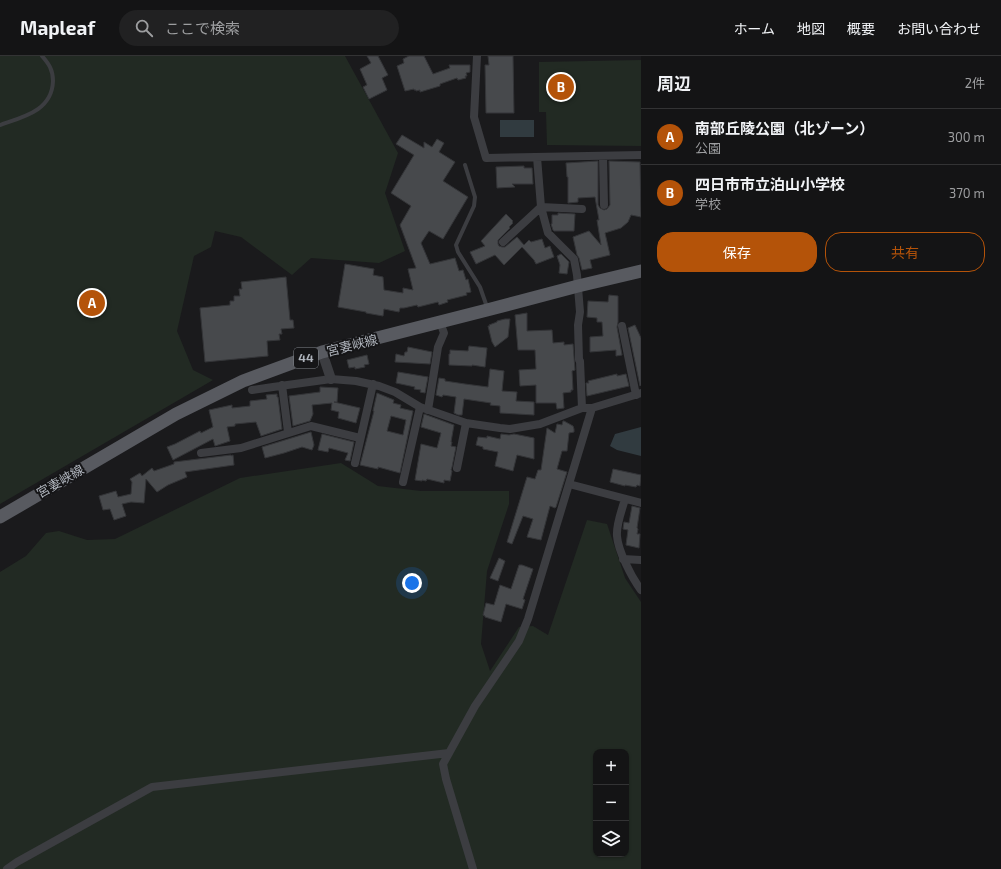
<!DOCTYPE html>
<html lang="ja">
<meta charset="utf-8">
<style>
body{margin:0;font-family:"Exo 2","Noto Sans JP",sans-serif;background:#212122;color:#f1f3f6}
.controls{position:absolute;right:12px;bottom:12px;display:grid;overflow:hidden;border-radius:8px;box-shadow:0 1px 3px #0004}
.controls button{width:36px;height:36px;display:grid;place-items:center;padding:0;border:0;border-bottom:1px solid #333334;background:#141415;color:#f1f3f6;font:20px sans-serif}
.you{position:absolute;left:412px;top:527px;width:14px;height:14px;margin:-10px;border:3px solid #fff;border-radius:50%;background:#1a73e8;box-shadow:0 0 0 6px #1a73e833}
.badge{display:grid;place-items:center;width:26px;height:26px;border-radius:50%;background:#b45309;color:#fff;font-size:13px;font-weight:700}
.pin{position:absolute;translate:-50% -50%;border:2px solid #fff;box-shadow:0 1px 4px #0006}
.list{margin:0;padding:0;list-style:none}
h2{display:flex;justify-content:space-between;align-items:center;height:52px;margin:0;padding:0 16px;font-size:17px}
h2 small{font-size:13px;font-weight:400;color:#9d9ea0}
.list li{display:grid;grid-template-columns:26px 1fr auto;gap:12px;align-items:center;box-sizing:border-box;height:56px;padding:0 16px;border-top:1px solid #333334}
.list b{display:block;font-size:15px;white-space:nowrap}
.list p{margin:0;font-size:13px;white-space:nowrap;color:#9d9ea0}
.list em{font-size:13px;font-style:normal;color:#9d9ea0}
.actions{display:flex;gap:8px;padding:12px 16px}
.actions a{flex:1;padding:9px 0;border:1px solid #b45309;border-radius:16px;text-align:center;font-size:14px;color:#b45309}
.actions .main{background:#b45309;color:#fff}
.icon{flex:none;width:22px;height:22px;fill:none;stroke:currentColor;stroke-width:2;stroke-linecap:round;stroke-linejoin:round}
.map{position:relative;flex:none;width:641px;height:813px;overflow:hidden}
header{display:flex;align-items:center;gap:24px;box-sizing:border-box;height:56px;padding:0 20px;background:#141415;border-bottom:1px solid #333334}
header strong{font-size:19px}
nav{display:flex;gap:22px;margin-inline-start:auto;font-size:14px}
.search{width:280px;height:36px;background:#212122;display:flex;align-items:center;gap:10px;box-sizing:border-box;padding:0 14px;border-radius:22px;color:#9d9ea0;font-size:15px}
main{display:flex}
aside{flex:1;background:#141415}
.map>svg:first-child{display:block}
.green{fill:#222a23;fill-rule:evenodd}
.water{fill:#313b40}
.building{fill:#47494c;stroke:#343538;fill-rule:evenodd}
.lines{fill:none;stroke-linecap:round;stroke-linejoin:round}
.service{stroke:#3c3d41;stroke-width:4}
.minor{stroke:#3c3d41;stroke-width:8}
.tertiary{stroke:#3c3d41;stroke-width:10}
.primary{stroke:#585a60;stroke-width:13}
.labels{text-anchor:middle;stroke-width:4;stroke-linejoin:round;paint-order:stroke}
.shield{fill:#151517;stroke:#80848a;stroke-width:1}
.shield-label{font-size:12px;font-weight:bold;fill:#aeb3bb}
.street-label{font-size:13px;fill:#aeb3bb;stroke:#151517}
</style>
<header>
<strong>Mapleaf</strong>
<div class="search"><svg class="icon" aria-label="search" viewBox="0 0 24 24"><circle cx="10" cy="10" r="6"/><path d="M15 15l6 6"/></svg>ここで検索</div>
<nav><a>ホーム</a><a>地図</a><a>概要</a><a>お問い合わせ</a></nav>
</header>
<main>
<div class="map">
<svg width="641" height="813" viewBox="0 0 641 813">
<rect width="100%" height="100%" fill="#1a1a1c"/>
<path class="green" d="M 0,0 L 345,0 L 398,97 L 385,137 L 405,195 L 379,207 L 311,202 L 292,219 L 241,181 L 215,175 L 211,191 L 194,200 L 177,275 L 193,314 L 213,324 L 0,448 Z
M 641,4 L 641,90 L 547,89 L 546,56 L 539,56 L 539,6 Z
M 341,407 L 378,430 L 421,435 L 509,435 L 509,448 L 487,515 L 481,588 L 490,615 L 519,571 L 533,570 L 548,579 L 587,464 L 607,468 L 625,522 L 641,546 L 641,813 L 0,813 L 0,516 L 26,500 L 46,477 L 59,475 L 87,484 L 115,483 L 240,422 ZM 596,696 L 626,696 L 626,798 L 596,798 Z"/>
<path class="water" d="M 500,64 L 534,64 L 534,81 L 500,81 Z
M 641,371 L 641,400 L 617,394 L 610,390 L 615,378 Z"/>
<path class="building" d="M 367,0 L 378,0 L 388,19 L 382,22 L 387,34 L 369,43 L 363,31 L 367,29 L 360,13 L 371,7 Z
M 409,0 L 424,0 L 433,18 L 450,12 L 449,9 L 470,9 L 470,16 L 466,17 L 467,20 L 465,20 L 466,22 L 458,24 L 457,22 L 440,28 L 440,30 L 420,36 L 420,34 L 416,35 L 416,34 L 414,34 L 414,33 L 405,35 L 397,10 L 404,7 L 403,3 Z
M 488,0 L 513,0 L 514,57 L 486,57 L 485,9 L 489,9 Z
M 402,79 L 424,92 L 424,86 L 432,91 L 437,83 L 444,87 L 439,96 L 455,106 L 443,125 L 468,141 L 443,183 L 429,175 L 421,187 L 430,208 L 455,202 L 459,215 L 463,214 L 466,224 L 468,223 L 471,236 L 466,237 L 467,239 L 447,244 L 448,246 L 439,249 L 438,246 L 418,251 L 417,249 L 404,252 L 400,252 L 399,256 L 384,253 L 383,260 L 366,257 L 366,256 L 338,251 L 345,208 L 374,213 L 373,219 L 383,221 L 384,234 L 403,237 L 403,232 L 413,234 L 408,213 L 416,212 L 400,169 L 411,150 L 391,137 L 414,99 L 396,88 Z
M 598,105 L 598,149 L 600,152 L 604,154 L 607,153 L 610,149 L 609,105 L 640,106 L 641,161 L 631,159 L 628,166 L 621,172 L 605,177 L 610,199 L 590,204 L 592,212 L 582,214 L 579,202 L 577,199 L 573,181 L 589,175 L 601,189 L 597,164 L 599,164 L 595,141 L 578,142 L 578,146 L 568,147 L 568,121 L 567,121 L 566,107 Z
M 524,110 L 524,112 L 532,112 L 533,128 L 512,128 L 515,131 L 497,132 L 496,111 Z
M 558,157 L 575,158 L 574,175 L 554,175 L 553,174 L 551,168 L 552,168 L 552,159 L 558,159 Z
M 506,158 L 513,165 L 512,166 L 513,167 L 509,171 L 510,172 L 498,184 L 498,188 L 499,190 L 502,191 L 505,191 L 517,181 L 524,189 L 529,184 L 531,186 L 542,183 L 545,192 L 550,190 L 554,201 L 536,208 L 534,204 L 522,191 L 504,209 L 495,199 L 476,208 L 470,196 L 485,190 L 481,185 Z
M 561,198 L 569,206 L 567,218 L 559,217 L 560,209 L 557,200 Z
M 286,221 L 290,264 L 293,264 L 294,272 L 281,273 L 282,278 L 279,278 L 280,284 L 267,285 L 268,300 L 205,306 L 200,252 L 230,249 L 230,245 L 234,245 L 234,240 L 240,240 L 239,233 L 242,233 L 241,226 Z
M 609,239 L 618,240 L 618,266 L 617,271 L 622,299 L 616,300 L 616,294 L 590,296 L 590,281 L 603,280 L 602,266 L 597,266 L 597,262 L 587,261 L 588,245 L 608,246 Z
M 527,257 L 527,275 L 552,274 L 553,287 L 564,286 L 564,289 L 573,288 L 575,314 L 572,315 L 573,334 L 571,334 L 571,336 L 563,337 L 564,352 L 557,353 L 556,347 L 536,347 L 536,329 L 520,330 L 519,314 L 536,313 L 535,294 L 518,294 L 515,259 Z
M 505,263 L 510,263 L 508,281 L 495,291 L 492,286 L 488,270 L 490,270 L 489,269 L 497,266 L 497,265 Z
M 635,269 L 641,282 L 641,329 L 640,330 L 628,272 Z
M 469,290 L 487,292 L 485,311 L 472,309 L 472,310 L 449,309 L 449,298 L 450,298 L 450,294 L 468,295 Z
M 408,291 L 432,296 L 430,308 L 395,306 L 396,298 L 404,300 L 405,296 L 407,296 Z
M 367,299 L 369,308 L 364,309 L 365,311 L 355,313 L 355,311 L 349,312 L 347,304 Z
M 490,313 L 504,315 L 502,335 L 517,336 L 516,345 L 534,346 L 534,359 L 500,357 L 500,350 L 490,349 L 491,347 L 464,343 L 462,359 L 458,359 L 454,357 L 456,341 L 443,339 L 442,341 L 436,339 L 439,322 L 445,323 L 445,325 L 465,328 L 488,331 Z
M 398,316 L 428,321 L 425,337 L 420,336 L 421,334 L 414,333 L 415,331 L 396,327 Z
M 617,318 L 617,320 L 626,318 L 629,330 L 587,340 L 586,327 L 589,327 L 588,325 Z
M 320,331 L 338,332 L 337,346 L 334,346 L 360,352 L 356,367 L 338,362 L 339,356 L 331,354 L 332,347 L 312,349 L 313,358 L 310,365 L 293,370 L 289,340 L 320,336 Z
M 377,337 L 394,344 L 393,347 L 401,349 L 400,352 L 413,355 L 400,417 L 378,411 L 378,413 L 360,409 L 374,355 L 373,355 ZM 391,360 L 406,364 L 403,379 L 387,375 Z
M 277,338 L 277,341 L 278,341 L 282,373 L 261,380 L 256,366 L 235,368 L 235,370 L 227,371 L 230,385 L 215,390 L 213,383 L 173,404 L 167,391 L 175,388 L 200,375 L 201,377 L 213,371 L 209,354 L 232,349 L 232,352 L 250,350 L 250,345 L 267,343 L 266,339 Z
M 424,358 L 454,369 L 451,386 L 452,386 L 451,390 L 456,391 L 452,411 L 451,414 L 452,415 L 450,425 L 444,424 L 444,427 L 427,423 L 426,425 L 422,424 L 422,425 L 415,424 L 421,388 L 437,392 L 441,377 L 421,371 Z
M 563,365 L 564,365 L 573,370 L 574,373 L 574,376 L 569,377 L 567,395 L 562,395 L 557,413 L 567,416 L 556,451 L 555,452 L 550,450 L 541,484 L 527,481 L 533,463 L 523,460 L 512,488 L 507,486 L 527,421 L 535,423 L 538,414 L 541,414 L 547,372 L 555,377 L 557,368 L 562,369 Z
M 311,376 L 314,389 L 312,394 L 302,391 L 284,397 L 265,402 L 262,391 Z
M 322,378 L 354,386 L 350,405 L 345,404 L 348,397 L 329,392 L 328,396 L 318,394 Z
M 501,378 L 509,379 L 514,378 L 534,382 L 534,403 L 517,399 L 513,415 L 495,410 L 498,396 L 483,393 L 483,391 L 476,389 L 478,381 L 487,382 L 487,380 L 500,383 Z
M 231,399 L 231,400 L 233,399 L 234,409 L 185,416 L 187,421 L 168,429 L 157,436 L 146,423 L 144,447 L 131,446 L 122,448 L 126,460 L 114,464 L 110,453 L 103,454 L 99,440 L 116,435 L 118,441 L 131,438 L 132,426 L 130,423 L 140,417 L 142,420 L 152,412 L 154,415 L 174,408 L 174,406 Z
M 613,413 L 641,419 L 640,430 L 637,429 L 636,431 L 625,429 L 625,430 L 610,426 Z
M 632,450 L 640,452 L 637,472 L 638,473 L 637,478 L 640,478 L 639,492 L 626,489 L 628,474 L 623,473 L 624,466 L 629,467 Z
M 499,502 L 505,505 L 498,525 L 490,522 Z
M 519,509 L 522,509 L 533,513 L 523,543 L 525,544 L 522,553 L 506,548 L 501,566 L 485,561 L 485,560 L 483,559 L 486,547 L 494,549 L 500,529 L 511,533 Z"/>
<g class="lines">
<path class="service" d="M 0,69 C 23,61 52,55 53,25 C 53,14 49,8 42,0
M 465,109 L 475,141 L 474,150 L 456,189 L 458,196 L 480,231 L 487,251"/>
<path class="minor" d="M 477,0 L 474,61 L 486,102 L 641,99
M 603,100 L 604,149
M 537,101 L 541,151 L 548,177 L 574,203 L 577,219 L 580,256 L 578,269 L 579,304 L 580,305 L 582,352
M 503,186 L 541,151 L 582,153
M 622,270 L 636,339
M 282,329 L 288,376
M 252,334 L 273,331 L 331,323 L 356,325 L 379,330 L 395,336 L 420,351 L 466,367 L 500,372 L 510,373 L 540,368 L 582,352 L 592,352 L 641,337
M 428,354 L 438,291 L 444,277 L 440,266
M 201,397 L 241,392 L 311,370 L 360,382
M 355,407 L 373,328
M 457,412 L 466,367
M 403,426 L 420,351
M 569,428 L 641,447
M 625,443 C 622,454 616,468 617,480 C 618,495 632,522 641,534
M 623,503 L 641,504
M 7,813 L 17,806 L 152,731 L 449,697
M 473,813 L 446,723 L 443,708 L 475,650 L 519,585 L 528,563 L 592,352"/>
<path class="tertiary" d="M 322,296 L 331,323"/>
<path class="primary" d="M 0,461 L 176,358 L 243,325 L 322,296 L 487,254 L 578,230 L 641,215"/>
</g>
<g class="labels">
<rect class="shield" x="294" y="292" width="24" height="20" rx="3"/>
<g class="shield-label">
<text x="306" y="306">44</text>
</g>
<g class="street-label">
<text transform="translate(352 289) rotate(-14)" y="5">宮妻峡線</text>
<text transform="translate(60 425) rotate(-30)" y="5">宮妻峡線</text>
</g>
</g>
</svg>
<div class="controls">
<button>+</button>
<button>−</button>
<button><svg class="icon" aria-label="layers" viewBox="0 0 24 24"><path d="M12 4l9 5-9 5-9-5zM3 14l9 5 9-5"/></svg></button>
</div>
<div class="you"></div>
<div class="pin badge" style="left:92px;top:247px">A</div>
<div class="pin badge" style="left:561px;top:31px">B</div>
</div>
<aside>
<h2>周辺<small>2件</small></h2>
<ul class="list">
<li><span class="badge">A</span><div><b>南部丘陵公園（北ゾーン）</b><p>公園</p></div><em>300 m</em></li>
<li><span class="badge">B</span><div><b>四日市市立泊山小学校</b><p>学校</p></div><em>370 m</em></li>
</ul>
<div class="actions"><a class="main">保存</a><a>共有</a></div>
</aside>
</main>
